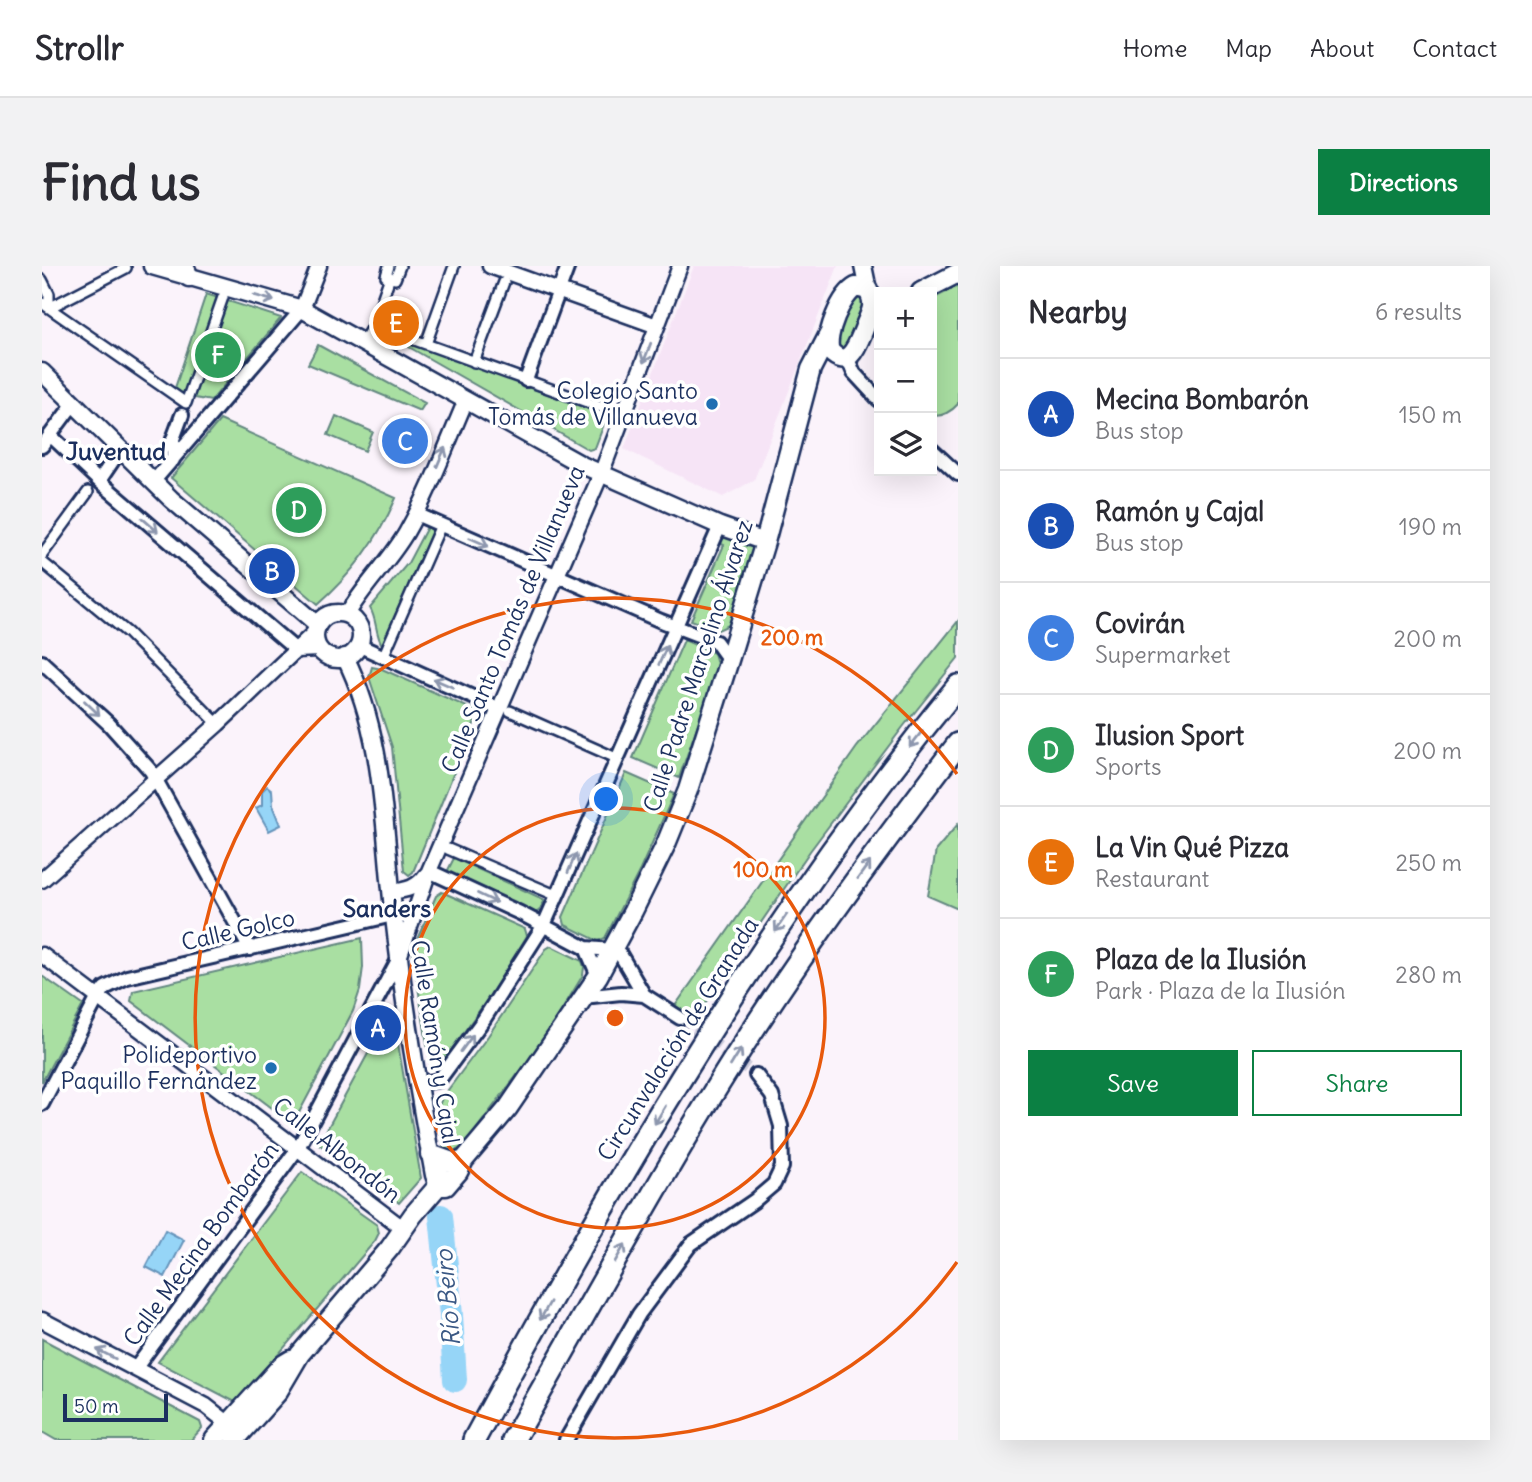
<!DOCTYPE html>
<meta charset="utf-8">
<style>
body{margin:0;font-family:Delius,sans-serif;background:#f2f2f3;color:#2b2b33}
.controls{position:absolute;right:21px;top:21px;display:grid;overflow:hidden;border-radius:0px;box-shadow:0 7px 28px #0002}
.controls button{width:63px;height:63px;display:grid;place-items:center;padding:0;border:0;border-bottom:2px solid #e1e1e2;background:#fff;color:#2b2b33;font:35px sans-serif}
.scale{position:absolute;left:21px;bottom:18px;width:105px;box-sizing:border-box;padding-left:7px;border:4px solid #1b2f5e;border-top:0;font-size:19px;line-height:24px;white-space:nowrap;color:#1b2f5e;-webkit-text-stroke:5px #fff;paint-order:stroke}
.you{position:absolute;left:565px;top:534px;width:24px;height:24px;margin:-18px;border:5px solid #fff;border-radius:50%;background:#1a73e8;box-shadow:0 0 0 10px #1a73e833}
.badge{display:grid;place-items:center;width:46px;height:46px;border-radius:50%;background:#0b8043;color:#fff;font-size:23px;font-weight:700}
.pin{position:absolute;translate:-50% -50%;border:4px solid #fff;box-shadow:0 2px 7px #0006}
.list{margin:0;padding:0;list-style:none}
h2{display:flex;justify-content:space-between;align-items:center;height:91px;margin:0;padding:0 28px;font-size:30px}
h2 small{font-size:23px;font-weight:400;color:#7c7c81}
.list li{display:grid;grid-template-columns:46px 1fr auto;gap:21px;align-items:center;box-sizing:border-box;height:112px;padding:0 28px;border-top:2px solid #e1e1e2}
.list b{display:block;font-size:26px;white-space:nowrap}
.list p{margin:0;font-size:23px;white-space:nowrap;color:#7c7c81}
.list em{font-size:23px;font-style:normal;color:#7c7c81}
.actions{display:flex;gap:14px;padding:21px 28px}
.actions a{flex:1;padding:16px 0;border:2px solid #0b8043;border-radius:0px;text-align:center;font-size:24px;color:#0b8043}
.actions .main{background:#0b8043;color:#fff}
.icon{flex:none;width:38px;height:38px;fill:none;stroke:currentColor;stroke-width:2;stroke-linecap:round;stroke-linejoin:round}
.map{position:relative;flex:none;width:916px;height:1174px;overflow:hidden;border-radius:0px}
header{display:flex;align-items:center;gap:42px;box-sizing:border-box;height:98px;padding:0 35px;background:#fff;border-bottom:2px solid #e1e1e2}
header strong{font-size:33px}
nav{display:flex;gap:38px;margin-inline-start:auto;font-size:24px}
.intro{display:flex;align-items:center;justify-content:space-between;box-sizing:border-box;height:168px;padding:0 42px}
h1{margin:0;font-size:49px}
.button{padding:18px 32px;border-radius:0px;background:#0b8043;color:#fff;font-size:24px;font-weight:700}
main{display:flex;gap:42px;padding:0 42px}
aside{flex:1;background:#fff;border-radius:0px;box-shadow:0 7px 28px #0002}
.map>svg:first-child{display:block}
.built{fill:#f6e4f6}
.green{fill:#a9dfa2;stroke:#628780;stroke-width:2}
.water{fill:#96d5f7;stroke:#6593ba;stroke-width:2}
.lines{fill:none;stroke-linecap:round;stroke-linejoin:round}
.river{stroke:#96d5f7;stroke-width:24}
.minor-tunnel{stroke:#ceccdc;stroke-width:12;stroke-dasharray:12 6;stroke-linecap:butt}
.pedestrian-casing{stroke:#1b2f5e;stroke-width:14}
.minor-casing{stroke:#1b2f5e;stroke-width:18}
.tertiary-casing{stroke:#1b2f5e;stroke-width:19}
.secondary-casing{stroke:#1b2f5e;stroke-width:21}
.primary-casing{stroke:#1b2f5e;stroke-width:23}
.motorway-casing{stroke:#1b2f5e;stroke-width:26}
.pedestrian{stroke:#fff;stroke-width:9}
.minor{stroke:#fff;stroke-width:12}
.tertiary{stroke:#fff;stroke-width:14}
.secondary{stroke:#fff;stroke-width:16}
.primary{stroke:#fff;stroke-width:18}
.motorway{stroke:#fff;stroke-width:21}
.oneway{stroke:#8d97ae}
.ring{fill:none;stroke:#e8590c;stroke-width:3.5}
.poi-dot{fill:#1f6fb2;stroke:#fff;stroke-width:2.5}
.labels{text-anchor:middle;stroke-width:7;stroke-linejoin:round;paint-order:stroke}
.poi-label{font-size:23px;fill:#1b2f5e;stroke:#fff;text-anchor:end}
.street-label{font-size:23px;fill:#1b2f5e;stroke:#fff}
.neighbourhood-label{font-size:24px;font-weight:bold;fill:#1b2f5e;stroke:#fff}
.water-label{font-size:24px;font-style:italic;fill:#3a5884;stroke:#fff}
.centre{fill:#e8590c;stroke:#fff;stroke-width:3.5}
.ring-label{font-size:21px;text-anchor:middle;font-weight:bold;fill:#e8590c;stroke:#fff;stroke-width:7;stroke-linejoin:round;paint-order:stroke}
</style>
<header>
<strong>Strollr</strong>
<nav><a>Home</a><a>Map</a><a>About</a><a>Contact</a></nav>
</header>
<div class="intro"><h1>Find us</h1><a class="button">Directions</a></div>
<main>
<div class="map">
<svg width="916" height="1174" viewBox="0 0 916 1174">
<rect width="100%" height="100%" fill="#fbf3fb"/>
<filter id="ink" filterUnits="userSpaceOnUse"><feTurbulence type="fractalNoise" baseFrequency=".0143" numOctaves="2"/><feDisplacementMap in="SourceGraphic" scale="14" xChannelSelector="R" yChannelSelector="G"/><feConvolveMatrix kernelMatrix="1 2 1 2 8 2 1 2 1" color-interpolation-filters="sRGB"/></filter>
<g filter="url(#ink)">
<path class="built" d="M 652,0 L 796,0 L 712,214 L 681,231 L 582,183 Z"/>
<path class="green" d="M 916,20 L 916,138 C 910,145 899,152 890,149 L 890,33 Z
M 164,28 L 239,52 L 169,135 L 142,130 L 132,125 Z
M 819,29 L 824,37 L 802,86 L 792,78 L 809,33 Z
M 344,68 L 565,150 L 553,182 L 547,184 Z
M 276,79 L 383,137 L 378,145 L 266,98 Z
M 294,150 L 331,166 L 323,185 L 286,169 Z
M 178,154 L 354,232 C 336,274 310,308 276,338 L 129,212 Z
M 385,261 L 391,263 L 340,379 C 333,367 335,354 328,342 L 366,297 Z
M 685,271 L 710,279 L 713,283 L 713,287 L 709,287 L 687,359 L 676,364 L 649,354 L 682,279 L 677,277 L 679,272 Z
M 916,355 L 916,392 L 861,461 L 768,585 L 653,753 L 633,740 L 815,481 Z
M 642,374 L 672,387 L 676,401 L 637,512 L 591,492 Z
M 330,401 L 340,403 L 434,445 L 436,448 L 371,606 L 367,609 L 362,605 L 350,481 L 327,411 Z
M 584,507 L 632,528 L 598,604 L 563,672 L 556,675 L 523,659 L 521,651 Z
M 916,558 L 916,643 L 886,630 L 894,584 Z
M 412,592 L 503,634 L 497,645 L 493,647 L 405,606 Z
M 400,626 L 483,663 L 485,670 L 447,731 L 404,791 L 394,792 L 386,784 L 371,689 L 373,678 L 394,630 Z
M 320,672 L 321,701 L 318,724 L 311,745 L 251,858 L 89,735 L 91,725 Z
M 509,680 L 540,695 L 542,701 L 541,709 L 503,772 L 420,882 L 409,886 L 402,882 L 395,844 L 400,832 L 446,770 L 504,683 Z
M 0,710 L 41,739 L 0,816 Z
M 348,747 L 351,748 L 379,912 L 357,937 L 277,878 Z
M 260,906 L 335,959 L 337,967 L 333,975 L 195,1137 L 116,1096 Z
M 0,1073 L 158,1156 L 160,1162 L 149,1174 L 14,1174 L 0,1166 Z"/>
<path class="water" d="M 225,520 L 230,524 L 231,539 L 239,559 L 227,565 L 214,542 L 220,539 L 220,525 Z
M 123,964 L 142,974 L 123,1011 L 104,1001 Z"/>
<g class="lines">
<path class="river" d="M 399,950 L 409,1049 L 413,1114"/>
<path class="minor-tunnel" d="M 638,752 L 714,809"/>
<g class="pedestrian-casing">
<path id="pedestrian" d="M 347,0 L 344,10 L 353,13 L 358,0
M 0,14 L 7,28 L 7,42 L 84,2
M 0,37 L 144,137 L 181,31
M 331,59 L 570,145
M 321,76 L 331,59 L 348,11
M 384,78 L 412,0
M 432,96 L 462,16
M 0,289 L 46,226
M 0,296 L 86,367 L 176,458
M 341,391 L 399,259
M 468,445 L 572,491
M 406,583 L 511,628"/>
</g>
<g class="minor-casing">
<path id="minor" d="M 805,91 L 812,107 L 837,134
M 484,114 L 526,0
M 8,169 L 57,215 L 254,384
M 0,180 L 32,137
M 890,184 L 916,208
M 131,194 L 131,173 L 140,149
M 57,215 L 78,184
M 111,216 L 260,43
M 374,248 L 619,355 L 674,376 L 687,394
M 316,379 L 457,443
M 0,396 L 67,458 L 109,505 L 208,683
M 387,605 L 478,647 L 544,682 L 571,684 L 578,688 L 602,729 L 638,752
M 544,682 L 556,710
M 541,731 L 579,727 L 602,729
M 376,818 L 397,814 L 442,753 L 502,659 L 678,260
M 0,838 L 56,731 L 63,722 L 85,711 L 351,649
M 93,1103 L 256,882 L 357,692
M 524,1174 L 597,1048 L 649,978 L 712,935 L 732,918 L 740,901 L 739,860 L 730,830 L 714,809"/>
</g>
<g class="tertiary-casing">
<path id="tertiary" d="M 448,0 L 615,60
M 260,43 L 277,0
M 305,349 C 321,320 347,296 364,267 C 388,225 405,178 424,134
M 254,384 L 277,383
M 0,614 L 176,458 L 273,366
M 349,626 C 365,624 375,622 384,609
M 0,689 L 362,963
M 357,692 L 387,605 L 559,208 L 638,0
M 0,1054 L 164,1140 L 187,1158"/>
</g>
<g class="secondary-casing">
<path id="secondary" d="M 110,0 L 260,43 L 540,199 L 678,260 L 723,276
M 821,0 L 826,24
M 0,106 L 129,233 L 276,359
M273 370a23 23 0 1 1 46 0a23 23 0 1 1-46 0Z
M 303,391 C 344,472 341,564 352,651 C 362,738 376,824 392,909 L 396,920"/>
</g>
<g class="primary-casing">
<path id="primary" d="M 142,0 L 147,11
M 814,21 L 826,24 C 829,30 831,35 830,41 C 829,48 824,56 822,63 C 816,77 807,106 788,85 C 782,70 799,29 814,21 Z
M 879,26 L 916,7
M 388,888 L 413,897 L 422,894
M 396,920 L 404,920 L 416,906 L 422,894 L 466,842 L 556,710 L 591,645 L 624,578 L 646,524 L 687,394 L 723,276 L 769,103 L 787,68
M 172,1174 L 239,1100 L 249,1094
M 193,1174 L 235,1127 L 258,1088 L 348,982 L 371,949 L 396,920 L 399,910"/>
</g>
<g class="motorway-casing">
<path id="motorway" d="M 432,1174 C 574,911 726,651 916,420
M 471,1174 C 554,1030 632,883 724,744 C 784,653 850,565 916,478"/>
</g>
<use href="#pedestrian" class="pedestrian"/>
<use href="#minor" class="minor"/>
<use href="#tertiary" class="tertiary"/>
<use href="#secondary" class="secondary"/>
<use href="#primary" class="primary"/>
<use href="#motorway" class="motorway"/>
</g>
<defs><path id="oneway-shaft" d="M-6 0H5M1.5-3L5.5 0L1.5 3" fill="none" stroke-width="1.6" stroke-linecap="round" stroke-linejoin="round" transform="scale(1.75)"/></defs>
<g class="oneway">
<use href="#oneway-shaft" transform="translate(222 32) rotate(16)"/>
<use href="#oneway-shaft" transform="translate(605 87) rotate(111)"/>
<use href="#oneway-shaft" transform="translate(399 191) rotate(-67)"/>
<use href="#oneway-shaft" transform="translate(108 259) rotate(41)"/>
<use href="#oneway-shaft" transform="translate(437 276) rotate(24)"/>
<use href="#oneway-shaft" transform="translate(621 389) rotate(-66)"/>
<use href="#oneway-shaft" transform="translate(401 417) rotate(-156)"/>
<use href="#oneway-shaft" transform="translate(50 442) rotate(44)"/>
<use href="#oneway-shaft" transform="translate(874 473) rotate(128)"/>
<use href="#oneway-shaft" transform="translate(530 597) rotate(-67)"/>
<use href="#oneway-shaft" transform="translate(822 604) rotate(-54)"/>
<use href="#oneway-shaft" transform="translate(445 632) rotate(25)"/>
<use href="#oneway-shaft" transform="translate(739 657) rotate(124)"/>
<use href="#oneway-shaft" transform="translate(425 777) rotate(-54)"/>
<use href="#oneway-shaft" transform="translate(694 791) rotate(-58)"/>
<use href="#oneway-shaft" transform="translate(618 849) rotate(121)"/>
<use href="#oneway-shaft" transform="translate(578 987) rotate(-60)"/>
<use href="#oneway-shaft" transform="translate(503 1045) rotate(119)"/>
<use href="#oneway-shaft" transform="translate(64 1088) rotate(-153)"/>
</g>
</g>
<g class="ring">
<circle cx="573" cy="752" r="210"/>
<path d="M915 996A420 420 0 1 1 915 508"/>
</g>
<g class="poi-dot">
<circle cx="670" cy="138" r="7"/>
<circle cx="229" cy="802" r="7"/>
</g>
<g class="labels">
<g class="poi-label">
<text x="656" y="133">Colegio Santo<tspan x="656" dy="26">Tomás de Villanueva</tspan></text>
<text x="215" y="797">Polideportivo<tspan x="215" dy="26">Paquillo Fernández</tspan></text>
</g>
<g class="street-label">
<text transform="translate(471 353) rotate(-67)" y="8">Calle Santo Tomás de Villanueva</text>
<text transform="translate(656 400) rotate(-72)" y="8">Calle Padre Marcelino Álvarez</text>
<text transform="translate(196 664) rotate(-13)" y="8">Calle Golco</text>
<text transform="translate(636 773) rotate(-58)" y="8">Circunvalación de Granada</text>
<text transform="translate(393 776) rotate(81)" y="8">Calle Ramón y Cajal</text>
<text transform="translate(295 884) rotate(38)" y="8">Calle Albondón</text>
<text transform="translate(159 978) rotate(-54)" y="8">Calle Mecina Bombarón</text>
</g>
<g class="neighbourhood-label">
<text x="74" y="194">Juventud</text>
<text x="345" y="651">Sanders</text>
</g>
<g class="water-label">
<text transform="translate(406 1032) rotate(-95)" y="8">Río Beiro</text>
</g>
</g>
<circle cx="573" cy="752" r="10" class="centre"/>
<g class="ring-label">
<text x="750" y="379">200 m</text>
<text x="721" y="611">100 m</text>
</g>
</svg>
<div class="controls">
<button>+</button>
<button>−</button>
<button><svg class="icon" aria-label="layers" viewBox="0 0 24 24"><path d="M12 4l9 5-9 5-9-5zM3 14l9 5 9-5"/></svg></button>
</div>
<div class="scale">50 m</div>
<div class="you"></div>
<div class="pin badge" style="left:336px;top:762px;background:#1a4fb4">A</div>
<div class="pin badge" style="left:230px;top:305px;background:#1a4fb4">B</div>
<div class="pin badge" style="left:363px;top:175px;background:#3f7fe0">C</div>
<div class="pin badge" style="left:257px;top:244px;background:#2e9e5b">D</div>
<div class="pin badge" style="left:354px;top:57px;background:#e8710a">E</div>
<div class="pin badge" style="left:176px;top:89px;background:#2e9e5b">F</div>
</div>
<aside>
<h2>Nearby<small>6 results</small></h2>
<ul class="list">
<li><span class="badge" style="background:#1a4fb4">A</span><div><b>Mecina Bombarón</b><p>Bus stop</p></div><em>150 m</em></li>
<li><span class="badge" style="background:#1a4fb4">B</span><div><b>Ramón y Cajal</b><p>Bus stop</p></div><em>190 m</em></li>
<li><span class="badge" style="background:#3f7fe0">C</span><div><b>Covirán</b><p>Supermarket</p></div><em>200 m</em></li>
<li><span class="badge" style="background:#2e9e5b">D</span><div><b>Ilusion Sport</b><p>Sports</p></div><em>200 m</em></li>
<li><span class="badge" style="background:#e8710a">E</span><div><b>La Vin Qué Pizza</b><p>Restaurant</p></div><em>250 m</em></li>
<li><span class="badge" style="background:#2e9e5b">F</span><div><b>Plaza de la Ilusión</b><p>Park · Plaza de la Ilusión</p></div><em>280 m</em></li>
</ul>
<div class="actions"><a class="main">Save</a><a>Share</a></div>
</aside>
</main>
